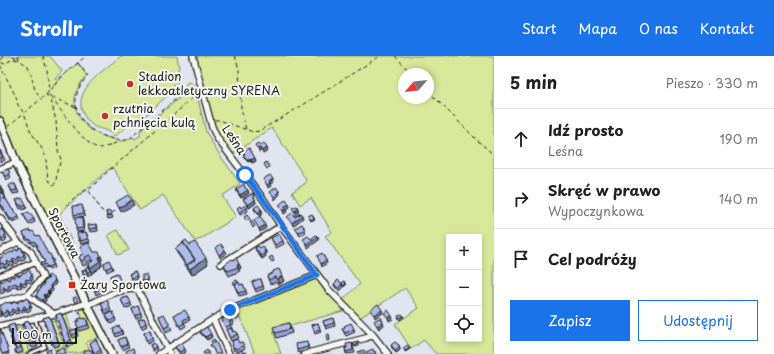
<!DOCTYPE html>
<html lang="pl">
<meta charset="utf-8">
<style>
body{margin:0;font-family:"Playpen Sans",sans-serif;background:#f2f2f2;color:#202124}
.controls{position:absolute;right:12px;bottom:12px;display:grid;overflow:hidden;border-radius:0px;box-shadow:0 2px 6px #0003}
.controls button{width:36px;height:36px;display:grid;place-items:center;padding:0;border:0;border-bottom:1px solid #e0e0e0;background:#fff;color:#202124;font:20px sans-serif}
.compass{position:absolute;left:398px;top:12px;width:36px;height:36px;border-radius:50%;background:#fff;box-shadow:0 2px 6px #0003;rotate:242deg}
.scale{position:absolute;left:12px;bottom:10px;width:65px;box-sizing:border-box;padding-left:4px;border:2px solid #1c1c1c;border-top:0;font-size:11px;line-height:14px;white-space:nowrap;color:#1c1c1c;-webkit-text-stroke:3px #f6f6f2;paint-order:stroke}
.stop{position:absolute;width:12px;height:12px;margin:-9px;border:3px solid #1a73e8;border-radius:50%;background:#fff}
.stop.end{background:#1a73e8;border-color:#fff;box-shadow:0 1px 4px #0008}
.list{margin:0;padding:0;list-style:none}
h2{display:flex;justify-content:space-between;align-items:center;height:52px;margin:0;padding:0 16px;font-size:17px}
h2 small{font-size:13px;font-weight:400;color:#757577}
.list li{display:grid;grid-template-columns:26px 1fr auto;gap:12px;align-items:center;box-sizing:border-box;height:60px;padding:0 16px;border-top:1px solid #e0e0e0}
.list b{display:block;font-size:15px;white-space:nowrap}
.list p{margin:0;font-size:13px;white-space:nowrap;color:#757577}
.list em{font-size:13px;font-style:normal;color:#757577}
.actions{display:flex;gap:8px;padding:12px 16px}
.actions a{flex:1;padding:9px 0;border:1px solid #1a73e8;border-radius:0px;text-align:center;font-size:14px;color:#1a73e8}
.actions .main{background:#1a73e8;color:#fff}
.icon{flex:none;width:22px;height:22px;fill:none;stroke:currentColor;stroke-width:2;stroke-linecap:round;stroke-linejoin:round}
.map{position:relative;flex:none;width:494px;height:298px;overflow:hidden}
header{display:flex;align-items:center;gap:24px;box-sizing:border-box;height:56px;padding:0 20px;background:#1a73e8;color:#fff}
header strong{font-size:19px}
nav{display:flex;gap:22px;margin-inline-start:auto;font-size:14px}
main{display:flex}
aside{flex:1;background:#fff}
.map>svg:first-child{display:block}
.green{fill:#d7e89b;stroke:#7a825c;fill-rule:evenodd}
.lines{fill:none;stroke-linecap:round;stroke-linejoin:round}
.lane-casing{stroke:#1c1c1c;stroke-width:5.5}
.street-casing{stroke:#1c1c1c;stroke-width:8}
.secondary-casing{stroke:#1c1c1c;stroke-width:10}
.path{stroke:#1c1c1c;stroke-width:1;stroke-dasharray:4 3;stroke-linecap:butt}
.lane{stroke:#f6f6f2;stroke-width:2.5}
.street{stroke:#f6f6f2;stroke-width:5.5}
.secondary{stroke:#f6f6f2;stroke-width:7}
.wall{fill:#96a2cb;stroke:#1c1c1c}
.shaded-wall{fill:#7a84a5;stroke:#1c1c1c}
.building{fill:#aebcec;stroke:#1c1c1c}
.route{stroke:#1a73e8;stroke-width:5}
.poi-dot{fill:#c8321e;stroke:#f6f6f2;stroke-width:1.5}
.labels{text-anchor:middle;stroke-width:4;stroke-linejoin:round;paint-order:stroke}
.poi-label{font-size:12px;fill:#1c1c1c;stroke:#f6f6f2;text-anchor:start}
.street-label{font-size:12px;fill:#1c1c1c;stroke:#f6f6f2}
</style>
<header>
<strong>Strollr</strong>
<nav><a>Start</a><a>Mapa</a><a>O nas</a><a>Kontakt</a></nav>
</header>
<main>
<div class="map">
<svg width="494" height="298" viewBox="0 0 494 298">
<rect width="100%" height="100%" fill="#e0e5f0"/>
<filter id="ink" filterUnits="userSpaceOnUse"><feTurbulence type="fractalNoise" baseFrequency=".025" numOctaves="2"/><feDisplacementMap in="SourceGraphic" scale="8" xChannelSelector="R" yChannelSelector="G"/><feConvolveMatrix kernelMatrix="1 2 1 2 8 2 1 2 1" color-interpolation-filters="sRGB"/></filter>
<g filter="url(#ink)">
<path class="green" d="M 0,0 L 50,0 L 62,15 L 55,23 L 58,25 L 47,37 L 63,20 L 78,7 L 87,20 C 62,44 79,74 109,82 C 118,85 125,87 133,81 L 135,83 L 141,79 L 139,76 L 185,37 L 186,28 L 188,26 C 195,27 197,35 194,41 L 197,39 L 206,76 L 215,92 L 240,128 L 222,140 L 236,161 L 201,183 L 195,185 L 163,139 L 140,154 L 112,111 L 104,117 L 59,158 L 73,188 L 68,205 L 12,91 L 0,59 Z
M 121,0 L 177,0 L 179,11 L 176,22 L 179,25 L 168,34 L 170,37 L 134,70 L 131,67 L 114,81 C 112,79 110,76 107,75 C 101,72 96,73 91,68 C 62,40 102,16 121,0 Z
M 196,0 L 494,0 L 494,298 L 436,298 L 424,284 L 411,293 L 395,268 L 419,252 L 405,232 L 358,263 L 340,246 L 360,228 L 325,180 L 332,176 L 311,142 L 300,149 L 292,136 L 306,127 L 305,122 L 272,72 L 231,99 L 218,82 ZM 404,18 L 428,18 L 428,42 L 404,42 ZM 449,181 L 479,181 L 479,283 L 449,283 Z
M 118,174 L 129,194 L 118,199 L 108,179 Z
M 315,222 L 327,237 L 342,252 L 343,255 L 273,275 L 281,298 L 255,298 L 237,254 Z
M 83,253 L 86,253 L 99,281 L 86,286 L 90,294 C 80,298 69,298 58,296 L 57,293 L 55,294 L 54,291 L 59,289 L 51,265 L 54,264 L 65,293 L 67,294 L 67,291 L 73,289 L 62,258 L 66,256 L 73,282 L 77,276 L 79,275 L 83,265 L 80,254 Z
M 21,271 L 29,296 L 25,298 L 17,298 L 23,296 L 16,273 Z"/>
<g class="lines">
<g class="lane-casing">
<path id="lane" d="M 29,298 L 45,291 L 35,263"/>
</g>
<g class="street-casing">
<path id="street" d="M 193,0 L 212,71 L 217,82 L 264,144 L 281,170 L 328,233 L 373,279 L 388,298
M 0,113 L 16,106
M 0,162 L 18,186 L 31,196 L 43,221 L 27,239 L 0,246
M 0,195 L 18,186
M 221,208 L 281,170
M 0,220 L 36,206
M 27,239 L 54,258
M 88,249 C 101,243 123,230 138,234 L 170,298
M 213,263 L 229,298
M 0,270 L 54,258 L 87,247
M 159,298 L 213,263 L 230,254 L 317,219
M 304,298 L 366,282 L 373,279"/>
</g>
<g class="secondary-casing">
<path id="secondary" d="M 0,65 L 16,106 L 112,298"/>
</g>
<path class="path" d="M 3,0 L 1,6 L 4,8 L 13,3 L 18,4
M 13,0 L 17,3
M 18,0 L 19,4 L 28,10 L 30,15 L 35,34 L 40,42
M 43,0 L 47,14 L 49,34
M 235,0 L 239,13 L 241,52 L 246,74
M 395,0 L 412,18
M 78,7 L 88,20 C 64,43 78,72 107,81 C 115,83 121,86 129,83 L 183,37
M 0,9 L 16,41 L 18,49 L 24,57 L 31,76 L 44,96 L 46,104 L 48,124 L 54,129 L 56,125 L 57,115 L 61,104 L 58,94 L 56,65 L 50,40
M 428,35 L 476,83 L 494,99
M 46,39 L 76,51
M 51,42 C 60,52 84,88 96,91 C 103,94 113,88 120,85
M 215,64 L 219,64 L 253,76 L 259,75 L 303,49 L 380,0
M 8,70 L 46,39 L 62,20 L 86,0
M 89,135 L 101,154 L 106,157
M 67,149 L 74,142 L 84,135 L 89,134 L 104,119 L 194,41 L 199,38
M 112,157 L 117,154
M 79,255 L 82,264
M 55,263 L 66,291
M 74,266 L 80,264
M 44,267 L 53,292 L 50,294
M 22,269 L 30,293
M 8,274 L 16,298
M 0,293 L 2,298"/>
<use href="#lane" class="lane"/>
<use href="#street" class="street"/>
<use href="#secondary" class="secondary"/>
</g>
<path class="wall" d="M 0,94 L 5,104 L 0,106 Z
M 243,96 L 256,105 L 252,107 L 250,105 L 248,106 L 244,102 Z
M 8,113 L 11,122 L 6,124 L 2,115 Z
M 15,128 L 19,137 L 13,138 L 9,130 Z
M 0,129 L 3,135 L 3,137 L 4,137 L 6,143 L 15,158 L 17,157 L 20,164 L 13,167 L 12,165 L 10,165 L 8,160 L 7,160 L 4,154 L 2,154 L 0,150 Z
M 236,133 L 249,137 L 241,142 L 237,136 Z
M 253,137 L 256,147 L 249,152 L 243,143 Z
M 16,144 L 26,149 L 27,152 L 23,154 L 22,152 L 20,153 Z
M 83,152 L 85,160 L 75,162 L 74,159 Z
M 237,152 L 247,152 L 248,155 L 240,159 Z
M 254,152 L 261,153 L 263,156 L 260,160 L 255,155 Z
M 110,155 L 113,162 L 108,163 L 106,156 Z
M 23,158 L 34,163 L 35,166 L 29,169 Z
M 308,160 L 314,162 L 315,163 L 311,165 Z
M 82,161 L 83,164 L 84,175 L 77,176 L 76,173 Z
M 97,168 L 98,175 L 90,176 L 89,173 Z
M 304,171 L 306,177 L 300,180 L 297,175 L 295,172 Z
M 3,173 L 7,182 L 6,183 L 6,185 L 3,187 L 2,185 L 0,186 L 1,187 L 0,188 L 0,175 Z
M 31,176 L 36,180 L 48,198 L 52,202 L 54,205 L 52,206 L 54,212 L 49,214 L 46,211 L 42,213 L 40,208 L 45,206 L 38,194 L 37,191 L 37,190 L 36,190 L 35,189 L 33,190 L 31,186 L 30,187 L 27,184 L 26,184 L 23,177 Z
M 86,176 L 90,186 L 81,188 L 80,185 L 79,185 L 78,182 Z
M 271,182 L 283,185 L 284,188 L 276,192 Z
M 183,186 L 190,189 L 208,208 L 192,219 L 177,197 L 175,193 L 183,187 Z
M 80,190 L 101,200 L 102,204 L 101,205 L 102,210 L 92,217 L 92,218 L 84,221 L 82,215 L 86,213 L 89,210 L 92,205 L 91,204 L 87,206 L 88,208 L 83,210 L 79,200 L 83,198 Z
M 21,191 L 26,201 L 24,202 L 25,204 L 21,205 L 20,204 L 19,204 L 19,206 L 16,208 L 15,206 L 13,206 L 14,209 L 11,210 L 9,208 L 8,209 L 9,210 L 5,212 L 4,210 L 0,212 L 0,201 L 1,202 L 17,195 L 19,194 Z
M 255,192 L 267,197 L 265,198 L 266,200 L 262,203 L 256,195 Z
M 233,204 L 239,208 L 241,212 L 239,214 L 240,215 L 229,220 L 226,214 L 224,209 Z
M 104,207 L 112,210 L 113,213 L 107,216 Z
M 135,215 L 138,223 L 133,225 L 129,218 Z
M 24,217 L 32,220 L 33,223 L 32,224 L 32,226 L 29,227 L 28,226 L 26,227 L 27,229 L 23,230 L 22,228 L 21,229 L 22,231 L 18,232 L 17,230 L 10,233 L 10,235 L 7,236 L 6,234 L 4,234 L 5,236 L 1,238 L 0,236 L 0,224 L 2,226 L 14,222 Z
M 117,217 L 122,229 L 116,231 L 114,228 L 113,229 L 110,220 Z
M 273,217 L 284,225 L 280,228 L 277,228 L 277,226 L 270,228 L 267,220 Z
M 147,219 L 148,222 L 148,228 L 143,228 L 142,225 Z
M 47,221 L 55,224 L 56,227 L 52,232 L 53,234 L 50,238 L 49,237 L 49,239 L 47,242 L 46,241 L 45,242 L 46,244 L 44,247 L 37,243 L 36,240 L 38,237 L 37,236 L 39,235 L 44,229 L 43,227 L 48,223 Z
M 261,223 L 264,233 L 256,236 L 252,226 Z
M 98,225 L 102,236 L 96,239 L 92,228 Z
M 233,226 L 240,229 L 243,228 L 247,238 L 239,240 Z
M 342,227 L 347,228 L 340,235 L 335,231 L 334,228 Z
M 128,241 L 132,250 L 125,253 L 121,243 Z
M 27,242 L 32,252 L 30,252 L 31,254 L 27,256 L 26,253 L 24,254 L 25,256 L 21,257 L 20,254 L 18,255 L 19,257 L 15,258 L 14,256 L 12,257 L 13,258 L 9,260 L 8,257 L 7,258 L 7,260 L 4,261 L 2,258 L 0,261 L 0,250 L 7,247 L 11,248 L 22,245 Z
M 107,244 L 111,255 L 105,258 L 101,247 Z
M 138,250 L 142,260 L 136,263 L 132,253 Z
M 237,255 L 239,261 L 236,263 L 233,257 Z
M 113,256 L 116,265 L 111,268 L 107,262 L 106,259 Z
M 61,257 L 73,289 L 67,291 L 56,259 Z
M 402,258 L 404,261 L 400,264 L 398,262 Z
M 174,259 L 189,261 L 190,264 L 184,267 L 186,270 L 181,273 Z
M 230,259 L 233,268 L 230,269 L 232,272 L 233,276 L 236,275 L 239,282 L 231,285 L 222,263 Z
M 49,260 L 60,289 L 54,291 L 43,262 Z
M 159,260 L 170,269 L 172,274 L 166,277 Z
M 86,262 L 90,272 L 79,275 L 76,266 Z
M 144,262 L 147,270 L 142,273 L 138,264 Z
M 333,262 L 335,270 L 326,273 L 323,265 Z
M 29,265 L 38,290 L 32,292 L 23,267 Z
M 289,267 L 292,277 L 277,282 L 275,277 Z
M 318,267 L 321,276 L 315,278 L 312,269 Z
M 14,268 L 23,296 L 17,298 L 8,270 Z
M 0,272 L 9,298 L 2,298 Z
M 76,273 L 78,280 L 73,282 L 70,275 Z
M 113,273 L 122,275 L 123,278 L 116,281 Z
M 342,273 L 354,273 L 355,276 L 346,280 Z
M 150,274 L 153,285 L 147,288 L 144,277 Z
M 200,275 L 212,281 L 207,284 L 201,278 Z
M 125,281 L 129,291 L 123,294 L 118,284 Z
M 242,286 L 245,292 L 238,296 L 247,298 L 237,298 L 236,294 L 234,295 L 233,292 L 239,287 Z
M 358,286 L 359,290 L 355,291 L 353,288 Z
M 90,287 L 101,294 L 102,297 L 101,298 L 94,298 Z
M 154,287 L 157,293 L 153,295 L 150,289 Z
M 352,287 L 355,297 L 346,298 L 345,292 L 347,292 Z
M 308,289 L 309,294 L 298,297 L 297,294 Z
M 391,289 L 399,289 L 400,294 L 396,297 L 392,292 Z
M 175,291 L 185,293 L 186,296 L 182,298 L 180,298 L 177,294 Z"/>
<path class="shaded-wall" d="M 260,92 L 261,95 L 259,96 L 258,93 Z
M 267,92 L 268,95 L 263,98 L 262,95 Z
M 249,102 L 250,105 L 248,106 L 247,103 Z
M 255,102 L 256,105 L 252,107 L 251,104 Z
M 273,123 L 274,126 L 270,128 L 271,130 L 268,132 L 267,129 L 269,126 Z
M 248,134 L 249,137 L 241,142 L 240,139 Z
M 279,135 L 280,138 L 275,144 L 274,141 Z
M 132,144 L 134,149 L 121,156 L 119,152 Z
M 255,144 L 256,147 L 249,152 L 248,149 Z
M 289,148 L 290,151 L 286,154 L 287,156 L 284,158 L 283,155 L 284,151 Z
M 261,153 L 263,156 L 260,160 L 259,157 Z
M 298,153 L 299,154 L 295,157 L 294,155 Z
M 302,159 L 303,162 L 293,170 L 292,167 Z
M 265,169 L 266,172 L 260,176 L 259,173 Z
M 318,181 L 319,184 L 308,192 L 307,188 Z
M 225,194 L 227,197 L 220,202 L 219,199 Z
M 265,194 L 267,197 L 265,198 L 266,200 L 262,203 L 261,200 L 264,195 Z
M 101,200 L 102,204 L 101,205 L 102,210 L 92,217 L 90,212 Z
M 206,202 L 208,208 L 192,219 L 190,213 Z
M 326,204 L 327,207 L 322,211 L 321,208 Z
M 239,208 L 241,212 L 239,214 L 237,209 Z
M 147,219 L 148,222 L 148,228 L 147,225 Z
M 282,220 L 284,225 L 280,228 L 278,223 Z
M 55,224 L 56,227 L 52,232 L 53,234 L 50,238 L 49,235 L 50,230 Z
M 346,227 L 347,228 L 344,231 L 343,230 Z
M 342,228 L 344,231 L 340,235 L 338,232 Z
M 48,234 L 49,239 L 47,242 L 46,239 Z
M 44,238 L 46,244 L 44,247 L 42,244 Z
M 382,254 L 383,257 L 375,262 L 374,259 Z
M 1,255 L 2,258 L 0,261 L 0,256 Z
M 392,260 L 393,263 L 389,265 L 388,262 Z
M 383,266 L 384,269 L 379,273 L 377,270 Z
M 211,278 L 212,281 L 207,284 L 205,281 Z
M 399,291 L 400,294 L 396,297 L 395,294 Z
M 410,292 L 410,293 L 405,296 L 405,295 Z"/>
<path class="building" d="M 258,87 L 260,90 L 264,87 L 267,92 L 262,95 L 260,92 L 258,93 L 255,89 Z
M 249,92 L 255,102 L 251,104 L 249,102 L 247,103 L 243,99 L 245,98 L 243,96 Z
M 0,94 L 3,101 L 0,102 Z
M 266,106 L 270,111 L 267,113 L 264,108 Z
M 8,113 L 10,118 L 5,121 L 2,115 Z
M 270,119 L 273,123 L 269,126 L 270,127 L 267,129 L 263,123 Z
M 11,128 L 15,128 L 17,134 L 12,135 L 9,130 Z
M 244,128 L 245,132 L 246,132 L 248,134 L 240,139 L 236,133 Z
M 276,131 L 279,135 L 274,141 L 270,136 Z
M 0,132 L 1,132 L 2,138 L 4,137 L 5,141 L 4,141 L 4,143 L 6,143 L 12,153 L 13,152 L 15,158 L 17,157 L 19,161 L 12,164 L 11,162 L 9,162 L 7,157 L 6,157 L 3,150 L 1,151 L 0,148 Z
M 253,137 L 255,144 L 248,149 L 243,143 Z
M 128,139 L 132,144 L 119,152 L 116,146 Z
M 22,142 L 26,149 L 22,151 L 21,149 L 19,149 L 16,144 Z
M 286,143 L 289,148 L 284,151 L 286,153 L 283,155 L 279,149 Z
M 82,149 L 84,157 L 74,159 L 73,150 Z
M 245,149 L 247,152 L 239,156 L 237,152 L 240,150 L 241,152 Z
M 258,149 L 261,153 L 259,157 L 254,152 Z
M 297,150 L 298,153 L 294,155 L 292,152 Z
M 110,155 L 112,159 L 107,160 L 106,156 Z
M 29,156 L 34,163 L 28,166 L 23,158 Z
M 299,156 L 300,158 L 295,161 L 294,159 Z
M 292,157 L 295,161 L 300,157 L 302,159 L 292,167 L 287,161 Z
M 312,158 L 314,162 L 311,164 L 308,160 Z
M 247,159 L 250,163 L 247,165 L 244,161 Z
M 260,160 L 265,169 L 259,173 L 254,164 Z
M 82,161 L 83,172 L 76,173 L 75,162 Z
M 252,165 L 255,170 L 253,172 L 250,166 Z
M 97,168 L 97,172 L 89,173 L 88,169 Z
M 302,168 L 304,171 L 303,171 L 305,174 L 299,176 L 295,172 Z
M 3,173 L 6,179 L 4,180 L 5,182 L 2,184 L 1,182 L 0,182 L 0,175 Z
M 30,174 L 31,176 L 33,175 L 36,180 L 39,179 L 48,198 L 50,198 L 52,202 L 51,203 L 53,209 L 48,211 L 45,208 L 41,210 L 40,208 L 45,206 L 37,191 L 38,190 L 36,187 L 35,187 L 34,185 L 32,186 L 30,183 L 29,184 L 26,181 L 25,181 L 23,177 Z
M 86,176 L 88,183 L 80,185 L 80,182 L 78,182 L 77,177 Z
M 279,178 L 283,185 L 275,189 L 271,182 Z
M 316,179 L 318,181 L 307,188 L 303,183 L 308,180 L 311,183 Z
M 186,184 L 190,189 L 195,186 L 206,202 L 190,213 L 187,209 L 195,203 L 183,186 Z
M 89,187 L 94,196 L 99,196 L 101,200 L 99,201 L 100,205 L 90,212 L 89,207 L 93,205 L 90,199 L 85,201 L 86,203 L 81,205 L 79,200 L 83,198 L 80,190 Z
M 183,187 L 195,204 L 187,209 L 188,210 L 175,193 Z
M 221,188 L 225,194 L 219,199 L 215,192 Z
M 258,190 L 260,192 L 263,190 L 265,194 L 264,195 L 265,197 L 261,200 L 255,192 Z
M 21,191 L 24,198 L 23,199 L 24,200 L 20,202 L 19,200 L 18,201 L 18,203 L 15,204 L 14,203 L 12,204 L 13,206 L 10,207 L 8,205 L 7,206 L 8,207 L 4,209 L 3,207 L 0,208 L 0,201 L 1,202 L 3,199 L 5,198 L 6,199 L 11,196 L 11,197 L 13,196 L 13,195 L 16,193 L 17,195 L 19,194 L 18,193 Z
M 322,197 L 326,204 L 321,208 L 317,200 Z
M 272,200 L 274,205 L 272,206 L 269,202 Z
M 236,202 L 239,208 L 237,209 L 238,211 L 228,215 L 224,209 L 232,203 L 233,204 Z
M 109,204 L 112,210 L 105,213 L 104,207 Z
M 89,210 L 91,215 L 87,217 L 85,212 Z
M 29,213 L 32,220 L 30,221 L 31,223 L 27,224 L 27,223 L 25,224 L 26,226 L 22,227 L 21,225 L 20,226 L 21,228 L 17,229 L 16,227 L 8,230 L 9,232 L 6,233 L 4,231 L 3,231 L 4,233 L 0,235 L 0,224 L 1,223 L 2,226 L 7,222 L 8,224 L 10,223 L 9,222 L 13,220 L 14,222 L 15,221 L 15,220 L 18,218 L 19,220 L 22,218 L 22,217 L 24,216 L 24,217 Z
M 86,213 L 88,218 L 84,219 L 82,215 Z
M 279,213 L 282,220 L 278,223 L 276,223 L 275,221 L 269,224 L 267,220 L 273,217 L 273,215 Z
M 135,215 L 137,220 L 132,222 L 129,218 Z
M 117,217 L 121,226 L 114,228 L 113,225 L 112,226 L 110,220 Z
M 49,219 L 55,224 L 50,230 L 52,231 L 49,235 L 48,234 L 47,235 L 48,236 L 46,239 L 44,238 L 43,240 L 45,241 L 42,244 L 36,240 L 38,236 L 37,236 L 38,234 L 39,235 L 42,229 L 43,230 L 44,228 L 43,227 L 49,222 L 47,221 Z
M 142,219 L 147,219 L 147,225 L 142,225 Z
M 259,223 L 261,223 L 263,230 L 255,233 L 252,226 Z
M 237,224 L 238,226 L 235,228 L 235,229 L 233,226 Z
M 338,224 L 342,228 L 338,232 L 334,228 Z
M 98,225 L 101,233 L 95,235 L 92,228 Z
M 344,225 L 346,227 L 343,230 L 342,227 Z
M 239,226 L 240,229 L 243,228 L 246,235 L 238,237 L 235,228 Z
M 76,241 L 78,245 L 75,247 L 73,242 Z
M 128,241 L 131,247 L 124,250 L 121,243 Z
M 27,242 L 31,249 L 29,249 L 30,251 L 26,253 L 25,250 L 23,251 L 24,253 L 20,254 L 19,251 L 17,252 L 18,254 L 14,255 L 13,253 L 11,254 L 12,255 L 8,257 L 7,254 L 5,255 L 6,256 L 2,258 L 1,255 L 0,256 L 0,250 L 6,246 L 7,247 L 10,246 L 11,248 L 16,245 L 17,247 L 22,243 L 22,245 Z
M 107,244 L 110,251 L 104,255 L 101,247 Z
M 378,248 L 382,254 L 374,259 L 370,254 Z
M 138,250 L 141,257 L 135,260 L 132,253 Z
M 185,254 L 189,261 L 183,264 L 184,267 L 179,270 L 174,259 Z
M 388,254 L 392,260 L 388,262 L 384,257 Z
M 237,255 L 239,260 L 235,261 L 233,257 Z
M 113,256 L 115,262 L 110,265 L 106,259 Z
M 61,257 L 71,284 L 65,287 L 56,259 Z
M 164,258 L 170,269 L 164,272 L 159,260 Z
M 402,258 L 404,260 L 399,262 L 398,260 Z
M 230,259 L 232,264 L 229,266 L 231,269 L 225,271 L 222,263 L 224,262 L 224,261 L 225,260 L 226,261 Z
M 49,260 L 58,285 L 52,287 L 43,262 Z
M 381,261 L 383,266 L 377,270 L 374,265 Z
M 82,262 L 83,263 L 86,262 L 88,269 L 78,272 L 76,266 L 79,265 L 78,263 Z
M 144,262 L 146,267 L 141,270 L 138,264 Z
M 333,262 L 334,267 L 325,270 L 323,265 Z
M 29,265 L 36,286 L 30,288 L 23,267 Z
M 289,267 L 290,273 L 275,277 L 273,271 Z
M 318,267 L 320,273 L 314,275 L 312,269 Z
M 351,267 L 354,273 L 345,277 L 342,273 L 345,271 L 344,270 Z
M 14,268 L 21,291 L 16,293 L 8,270 Z
M 119,270 L 122,275 L 115,278 L 113,273 Z
M 207,271 L 211,278 L 205,281 L 200,275 Z
M 0,272 L 9,296 L 2,298 L 0,292 Z
M 231,272 L 233,276 L 236,275 L 237,278 L 230,282 L 226,274 Z
M 76,273 L 77,277 L 72,279 L 70,275 Z
M 150,274 L 152,282 L 146,285 L 144,277 Z
M 329,278 L 330,284 L 327,285 L 326,279 Z
M 125,281 L 127,288 L 121,291 L 118,284 Z
M 96,283 L 101,294 L 94,297 L 90,287 Z
M 214,283 L 215,286 L 212,287 L 211,285 Z
M 237,283 L 239,287 L 242,286 L 244,289 L 236,293 L 234,291 L 233,292 L 232,285 Z
M 216,286 L 221,298 L 215,298 L 213,292 L 211,292 L 210,289 Z
M 307,286 L 308,291 L 297,294 L 296,288 Z
M 358,286 L 359,288 L 354,290 L 353,288 Z
M 395,286 L 399,289 L 399,291 L 395,294 L 391,289 Z
M 154,287 L 156,291 L 152,293 L 150,289 Z
M 181,287 L 185,293 L 180,296 L 175,291 Z
M 352,287 L 353,294 L 346,296 L 345,292 L 347,292 L 346,288 Z
M 408,289 L 410,292 L 405,295 L 403,292 Z
M 64,292 L 66,298 L 56,298 L 55,295 L 58,294 L 57,293 Z
M 133,292 L 135,298 L 127,298 L 126,295 Z
M 50,293 L 51,298 L 48,298 L 46,295 Z
M 89,293 L 90,295 L 92,294 L 93,297 L 89,298 L 85,298 L 84,295 Z
M 373,293 L 374,296 L 375,295 L 376,298 L 367,298 L 366,296 Z
M 207,294 L 209,298 L 204,298 L 203,297 Z
M 242,294 L 243,297 L 246,296 L 247,298 L 237,298 L 237,296 Z
M 364,294 L 365,297 L 361,298 L 359,298 L 358,296 Z"/>
</g>
<g class="lines" filter="url(#ink)">
<path class="route" d="M 230,254 L 317,219 C 293,186 270,151 245,119"/>
</g>
<g class="poi-dot">
<circle cx="130" cy="28" r="4"/>
<circle cx="105" cy="60" r="4"/>
<rect x="68" y="225" width="8" height="8" rx="2"/>
</g>
<g class="labels">
<g class="poi-label">
<text x="138" y="25">Stadion<tspan x="138" dy="14">lekkoatletyczny SYRENA</tspan></text>
<text x="113" y="57">rzutnia<tspan x="113" dy="14">pchnięcia kulą</tspan></text>
<text x="80" y="233">Żary Sportowa</text>
</g>
<g class="street-label">
<text transform="translate(234 84) rotate(56)" y="4">Leśna</text>
<text transform="translate(64 177) rotate(63)" y="4">Sportowa</text>
</g>
</g>
</svg>
<div class="controls">
<button>+</button>
<button>−</button>
<button><svg class="icon" aria-label="locate" viewBox="0 0 24 24"><circle cx="12" cy="12" r="6"/><path d="M12 2v4M12 18v4M2 12h4M18 12h4"/></svg></button>
</div>
<svg class="compass" viewBox="-18 -18 36 36"><path d="M0-13l5 13h-10z" fill="#e53935"/><path d="M0 13l5-13h-10z" fill="#757577"/></svg>
<div class="scale">100 m</div>
<div class="stop" style="left:245px;top:119px"></div>
<div class="stop end" style="left:230px;top:254px"></div>
</div>
<aside>
<h2>5 min<small>Pieszo · 330 m</small></h2>
<ul class="list">
<li><svg class="icon" aria-label="ahead" viewBox="0 0 24 24"><path d="M12 20V5M6 11l6-6 6 6"/></svg><div><b>Idź prosto</b><p>Leśna</p></div><em>190 m</em></li>
<li><svg class="icon" aria-label="right" viewBox="0 0 24 24"><path d="M7 20v-9h11M14 6l5 5-5 5"/></svg><div><b>Skręć w prawo</b><p>Wypoczynkowa</p></div><em>140 m</em></li>
<li><svg class="icon" aria-label="arrive" viewBox="0 0 24 24"><path d="M6 21V4h12l-3 4 3 4H6"/></svg><div><b>Cel podróży</b></div></li>
</ul>
<div class="actions"><a class="main">Zapisz</a><a>Udostępnij</a></div>
</aside>
</main>
